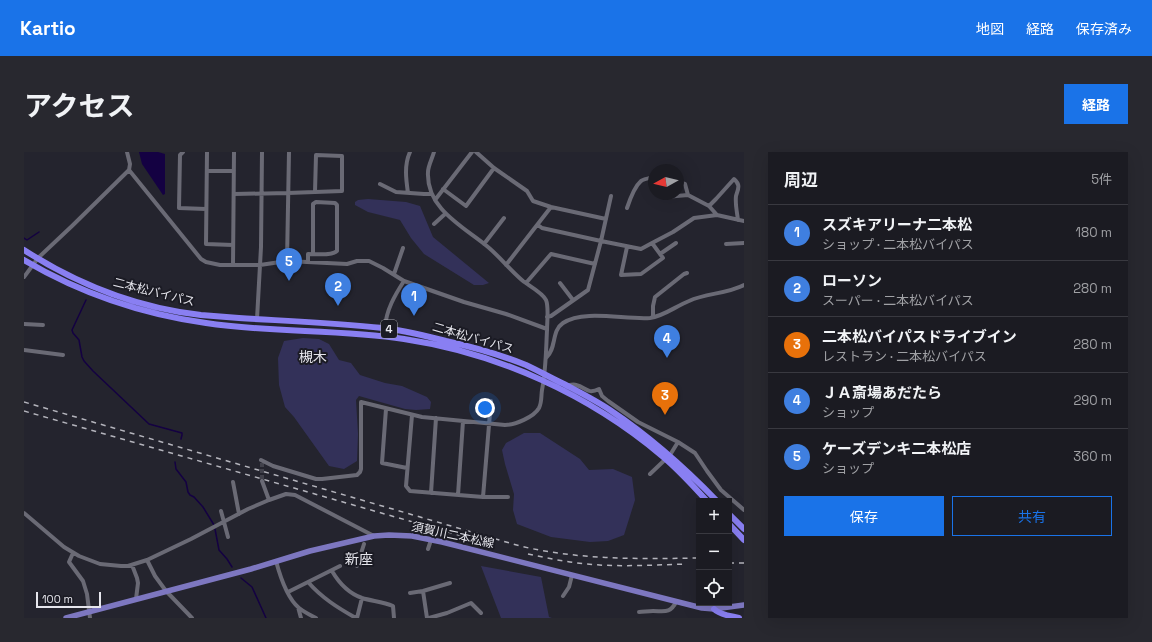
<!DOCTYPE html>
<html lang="ja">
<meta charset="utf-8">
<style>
body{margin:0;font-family:"Space Grotesk","Noto Sans JP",sans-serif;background:#28282f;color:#f1f3f6}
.controls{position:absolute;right:12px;bottom:12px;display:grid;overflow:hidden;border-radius:0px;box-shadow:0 4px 16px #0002}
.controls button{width:36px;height:36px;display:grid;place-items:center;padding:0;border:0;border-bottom:1px solid #393940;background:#1b1b22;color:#f1f3f6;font:20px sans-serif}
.compass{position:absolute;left:624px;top:12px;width:36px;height:36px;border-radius:50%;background:#1b1b22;box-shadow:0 4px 16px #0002;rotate:262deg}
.scale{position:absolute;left:12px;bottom:10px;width:65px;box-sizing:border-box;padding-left:4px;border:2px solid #e6e6ed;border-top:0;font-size:11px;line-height:14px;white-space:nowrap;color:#e6e6ed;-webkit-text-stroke:3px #1b1b24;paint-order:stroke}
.you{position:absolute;left:461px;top:256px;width:14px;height:14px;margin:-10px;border:3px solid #fff;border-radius:50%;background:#1a73e8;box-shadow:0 0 0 6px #1a73e833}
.badge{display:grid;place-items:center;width:26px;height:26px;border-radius:50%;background:#1a73e8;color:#fff;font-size:13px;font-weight:700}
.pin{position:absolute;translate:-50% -33px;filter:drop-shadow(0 1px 2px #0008)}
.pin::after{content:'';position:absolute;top:21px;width:14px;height:12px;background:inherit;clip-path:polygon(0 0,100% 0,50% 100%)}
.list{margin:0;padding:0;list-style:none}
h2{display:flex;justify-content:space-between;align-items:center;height:52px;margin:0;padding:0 16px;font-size:17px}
h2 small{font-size:13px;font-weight:400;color:#a0a1a5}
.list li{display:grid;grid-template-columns:26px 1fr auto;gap:12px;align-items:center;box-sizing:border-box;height:56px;padding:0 16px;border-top:1px solid #393940}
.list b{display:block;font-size:15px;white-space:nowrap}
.list p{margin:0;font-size:13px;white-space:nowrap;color:#a0a1a5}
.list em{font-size:13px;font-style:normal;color:#a0a1a5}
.actions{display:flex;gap:8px;padding:12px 16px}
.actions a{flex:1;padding:9px 0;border:1px solid #1a73e8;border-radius:0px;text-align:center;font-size:14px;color:#1a73e8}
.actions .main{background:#1a73e8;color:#fff}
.icon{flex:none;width:22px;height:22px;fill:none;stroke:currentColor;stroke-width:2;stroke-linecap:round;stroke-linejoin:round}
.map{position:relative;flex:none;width:720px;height:466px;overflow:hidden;border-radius:0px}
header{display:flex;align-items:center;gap:24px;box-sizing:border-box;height:56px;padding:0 20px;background:#1a73e8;color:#fff}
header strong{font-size:19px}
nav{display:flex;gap:22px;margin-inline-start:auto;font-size:14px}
.intro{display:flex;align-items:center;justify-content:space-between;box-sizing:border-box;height:96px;padding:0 24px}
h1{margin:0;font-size:28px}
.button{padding:10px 18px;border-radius:0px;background:#1a73e8;color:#fff;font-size:14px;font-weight:700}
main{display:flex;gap:24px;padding:0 24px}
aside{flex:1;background:#1b1b22;border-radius:0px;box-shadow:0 4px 16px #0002}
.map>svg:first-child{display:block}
.green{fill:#333159}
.water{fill:#140142}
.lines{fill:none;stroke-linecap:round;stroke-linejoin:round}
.stream{stroke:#140142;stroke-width:1.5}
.minor-tunnel{stroke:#41414b;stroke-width:4;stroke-dasharray:4 2;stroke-linecap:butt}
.minor{stroke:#6a6a75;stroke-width:4}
.major{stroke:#7d77c0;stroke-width:5.5}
.highway{stroke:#897ff2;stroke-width:6}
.rail{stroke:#b4b4bc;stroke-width:1.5;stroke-dasharray:5 5;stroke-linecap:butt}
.labels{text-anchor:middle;stroke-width:4;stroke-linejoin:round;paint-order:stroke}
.shield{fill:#1b1b24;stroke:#a9a9b1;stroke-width:1}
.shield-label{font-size:11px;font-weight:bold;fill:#e6e6ed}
.street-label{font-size:12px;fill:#e6e6ed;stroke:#1b1b24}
.quarter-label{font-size:14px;fill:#e6e6ed;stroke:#1b1b24}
</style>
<header>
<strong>Kartio</strong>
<nav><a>地図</a><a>経路</a><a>保存済み</a></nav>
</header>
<div class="intro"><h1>アクセス</h1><a class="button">経路</a></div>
<main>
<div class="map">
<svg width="720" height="466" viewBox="0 0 720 466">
<rect width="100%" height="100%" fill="#24242e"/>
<path class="green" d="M 344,47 L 382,50 L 396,54 L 409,85 L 465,131 L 459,133 L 450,133 L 400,102 L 387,86 L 376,68 L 344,60 L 331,53 L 331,50 L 334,48 Z
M 279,186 L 295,187 L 305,192 L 315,208 L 327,211 L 336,223 L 361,231 L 378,234 L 403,245 L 407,250 L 406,257 L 392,258 L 381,257 L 335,244 L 332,248 L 334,282 L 333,309 L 320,317 L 305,314 L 270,265 L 261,255 L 255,233 L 254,206 L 260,189 Z
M 500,281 L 516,281 L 556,307 L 565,318 L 589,317 L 608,325 L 611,348 L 600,383 L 584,389 L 566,390 L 527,385 L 493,372 L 489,358 L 490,342 L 481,312 L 478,298 L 482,291 Z
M 457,414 L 517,425 L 525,465 L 528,466 L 477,466 Z"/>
<path class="water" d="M 115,0 L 134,0 L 141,2 L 141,42 L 139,43 L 118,12 Z"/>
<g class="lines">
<path class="stream" d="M 0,86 L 3,88 L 15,80
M 62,148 L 48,178 L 49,181 L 55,188 L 58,205 L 60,209 L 69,219 L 125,272 L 158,281 L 158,283 L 157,287
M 151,310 L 152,317 L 162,330 L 164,340 L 166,343 L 170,345 L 179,355 L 190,373
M 191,377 L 195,398 L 203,407 L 208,415
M 217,426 L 228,435 L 242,466"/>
<path class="minor-tunnel" d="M 238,311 L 238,329"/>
<path class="minor" d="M 159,0 L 156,3 L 155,56 L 182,57
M 183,0 L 182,92 L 209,93
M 452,0 L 470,16 L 503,39 L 509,49 L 527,55 L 582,67
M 105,18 L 177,107 L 182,110 L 196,113 L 236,113 L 263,109 L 323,112 L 333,109 L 345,109 L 359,116 L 380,129 L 440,150 L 482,162 L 523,177
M 183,19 L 210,19
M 654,30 L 661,32 L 664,43
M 356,32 L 372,40 L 400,42 L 408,42
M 419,37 L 442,54 L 470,16
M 384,41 C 382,27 380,13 386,0
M 210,42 L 264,41 L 318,39 L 318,4 L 292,3 L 291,40
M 639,42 L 641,45 L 664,43 L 685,54 L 693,63 L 720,69
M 411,48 L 448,0
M 685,54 L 692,47 L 710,27 C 717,33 714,37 712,44 C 711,52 713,60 714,68
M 603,56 C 606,47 610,35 617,29 C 620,27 626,26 630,25
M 410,72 L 421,62
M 514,73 L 518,76 L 577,89 L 617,97 L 628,91 L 639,106 L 617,122 L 597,123 L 603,95
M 628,91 L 649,80 L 670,66 L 693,63
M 460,92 L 480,66
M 702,92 L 720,91
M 636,102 L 652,91
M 263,109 L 265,0
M 284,110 L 284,102 C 292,102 307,104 313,99 L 313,53 L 311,51 L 292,50 L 289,52 L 289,102
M 209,113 L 210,0
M 482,113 L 527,55
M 370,122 L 379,96
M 0,125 L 14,106 L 48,74 L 105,18 L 106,12 L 103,0
M 502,131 L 527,102 L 571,112
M 536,131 L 549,148
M 523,165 L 527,164 L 564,138 L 577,89 L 587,44
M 629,165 L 629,154 L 631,145 L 660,122 L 663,121
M 233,167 L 237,95 L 238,0
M 0,172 L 19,173
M 361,176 C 362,158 371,143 380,129
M 0,198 L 39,203
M 522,206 C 533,196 527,179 539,171 C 560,157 601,168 626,166 C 640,164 652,154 665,149 C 682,141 703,142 720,133
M 545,233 C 547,233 550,232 552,233 C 562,235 563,243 575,237 L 578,244 L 584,249 L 614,270 L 654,290 L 671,301 L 683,319 L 697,338 L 720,358
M 362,257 L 358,311 L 383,316
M 388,263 L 382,334 L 386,339 L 459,345 L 467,249
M 237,308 L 249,314 L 292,327 L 298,327 L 333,323 L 336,320 L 337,317 L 337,250 L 398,265 L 481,273 C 491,273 510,265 515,256 C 518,250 517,244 518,238 C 522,218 522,198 523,178 C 523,170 525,155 522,148 C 519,141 504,133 499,129 C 486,118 476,105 464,95 C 440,75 402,57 404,20 C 404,14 408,7 410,0
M 626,322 L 646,303 L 654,290
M 238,329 L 245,348
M 209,330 L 215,362
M 407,341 L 412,266
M 434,343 L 439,269
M 459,345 L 484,345
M 197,359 L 204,385
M 0,361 L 40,395 L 55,404 L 76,412 L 97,414 L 104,414 L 123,408 L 167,387 L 224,357 L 245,348 L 262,342 L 271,343 L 350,384
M 404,397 L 407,388
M 49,401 L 45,410 L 59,429 L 63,442 L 66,466
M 123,408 L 131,424 L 142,439 L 168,466
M 252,409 C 256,424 263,446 275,456 C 280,460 286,463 292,466
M 108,413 L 113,426 L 114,431 L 112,447
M 333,414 L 340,392
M 308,419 C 315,431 324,441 338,446 C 348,449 359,450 369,454 L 370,466
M 284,430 C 298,446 314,456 332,466
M 399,439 L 403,466
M 264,440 L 316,414
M 386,441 L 399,439 L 426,431
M 539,444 L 545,435 L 548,423
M 274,455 L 277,466
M 615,460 C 619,460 624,459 629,459 C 640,459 646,462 652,450
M 333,466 L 338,446
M 405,466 L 423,461 L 447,451 L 457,461"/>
<path class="major" d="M 42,466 L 227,417 L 286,399 L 350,384 L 365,383 L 388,384 L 418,390 L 678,456 L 690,457 L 720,453"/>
<path class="highway" d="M 0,98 C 53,132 114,156 177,163 C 190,164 202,165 215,166 C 263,169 311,171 359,176 C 380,178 402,184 422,189 C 449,195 477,203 502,213 C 515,219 527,226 540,232 C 555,240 571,248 586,258 C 625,284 660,315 693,349
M 0,108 C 56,141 118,162 182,171 C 248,181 314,177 380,187 C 474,201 566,243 638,304 C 655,318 669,334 683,349
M 705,362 L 720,377
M 705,372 L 720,388
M 690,457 C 696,463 707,464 715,466"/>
<path class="rail" d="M 0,250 L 496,394 C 556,408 614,407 675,406
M 0,259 L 438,384
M 504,402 C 518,405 532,408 546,410 C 585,416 624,413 663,412
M 705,411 L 720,411"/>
</g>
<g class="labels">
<rect class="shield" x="357" y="168" width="16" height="18" rx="3"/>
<g class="shield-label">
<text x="365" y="181">4</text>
</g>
<g class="street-label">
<text transform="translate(130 140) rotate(14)" y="4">二本松バイパス</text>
<text transform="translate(449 186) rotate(16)" y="4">二本松バイパス</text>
<text transform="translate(429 383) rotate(12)" y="4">須賀川二本松線</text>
</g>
<g class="quarter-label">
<text x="289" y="210">槻木</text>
<text x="335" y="412">新座</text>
</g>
</g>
</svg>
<div class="controls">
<button>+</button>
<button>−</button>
<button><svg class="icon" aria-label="locate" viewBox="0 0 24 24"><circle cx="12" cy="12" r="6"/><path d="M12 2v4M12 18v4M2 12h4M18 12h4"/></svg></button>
</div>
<svg class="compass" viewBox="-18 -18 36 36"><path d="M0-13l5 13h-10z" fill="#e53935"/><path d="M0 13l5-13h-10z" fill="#a0a1a5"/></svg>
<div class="scale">100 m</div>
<div class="you"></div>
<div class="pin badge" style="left:390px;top:164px;background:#3f7fe0">1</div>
<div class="pin badge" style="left:314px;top:154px;background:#3f7fe0">2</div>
<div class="pin badge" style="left:641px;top:263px;background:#e8710a">3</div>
<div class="pin badge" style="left:643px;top:206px;background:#3f7fe0">4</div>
<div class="pin badge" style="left:265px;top:129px;background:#3f7fe0">5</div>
</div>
<aside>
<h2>周辺<small>5件</small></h2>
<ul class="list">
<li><span class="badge" style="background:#3f7fe0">1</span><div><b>スズキアリーナ二本松</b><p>ショップ · 二本松バイパス</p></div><em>180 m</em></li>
<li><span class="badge" style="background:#3f7fe0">2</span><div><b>ローソン</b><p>スーパー · 二本松バイパス</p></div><em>280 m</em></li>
<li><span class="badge" style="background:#e8710a">3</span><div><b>二本松バイパスドライブイン</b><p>レストラン · 二本松バイパス</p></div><em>280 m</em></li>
<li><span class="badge" style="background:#3f7fe0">4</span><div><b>ＪＡ斎場あだたら</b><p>ショップ</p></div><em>290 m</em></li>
<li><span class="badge" style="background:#3f7fe0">5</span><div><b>ケーズデンキ二本松店</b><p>ショップ</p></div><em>360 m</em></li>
</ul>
<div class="actions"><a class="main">保存</a><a>共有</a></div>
</aside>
</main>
